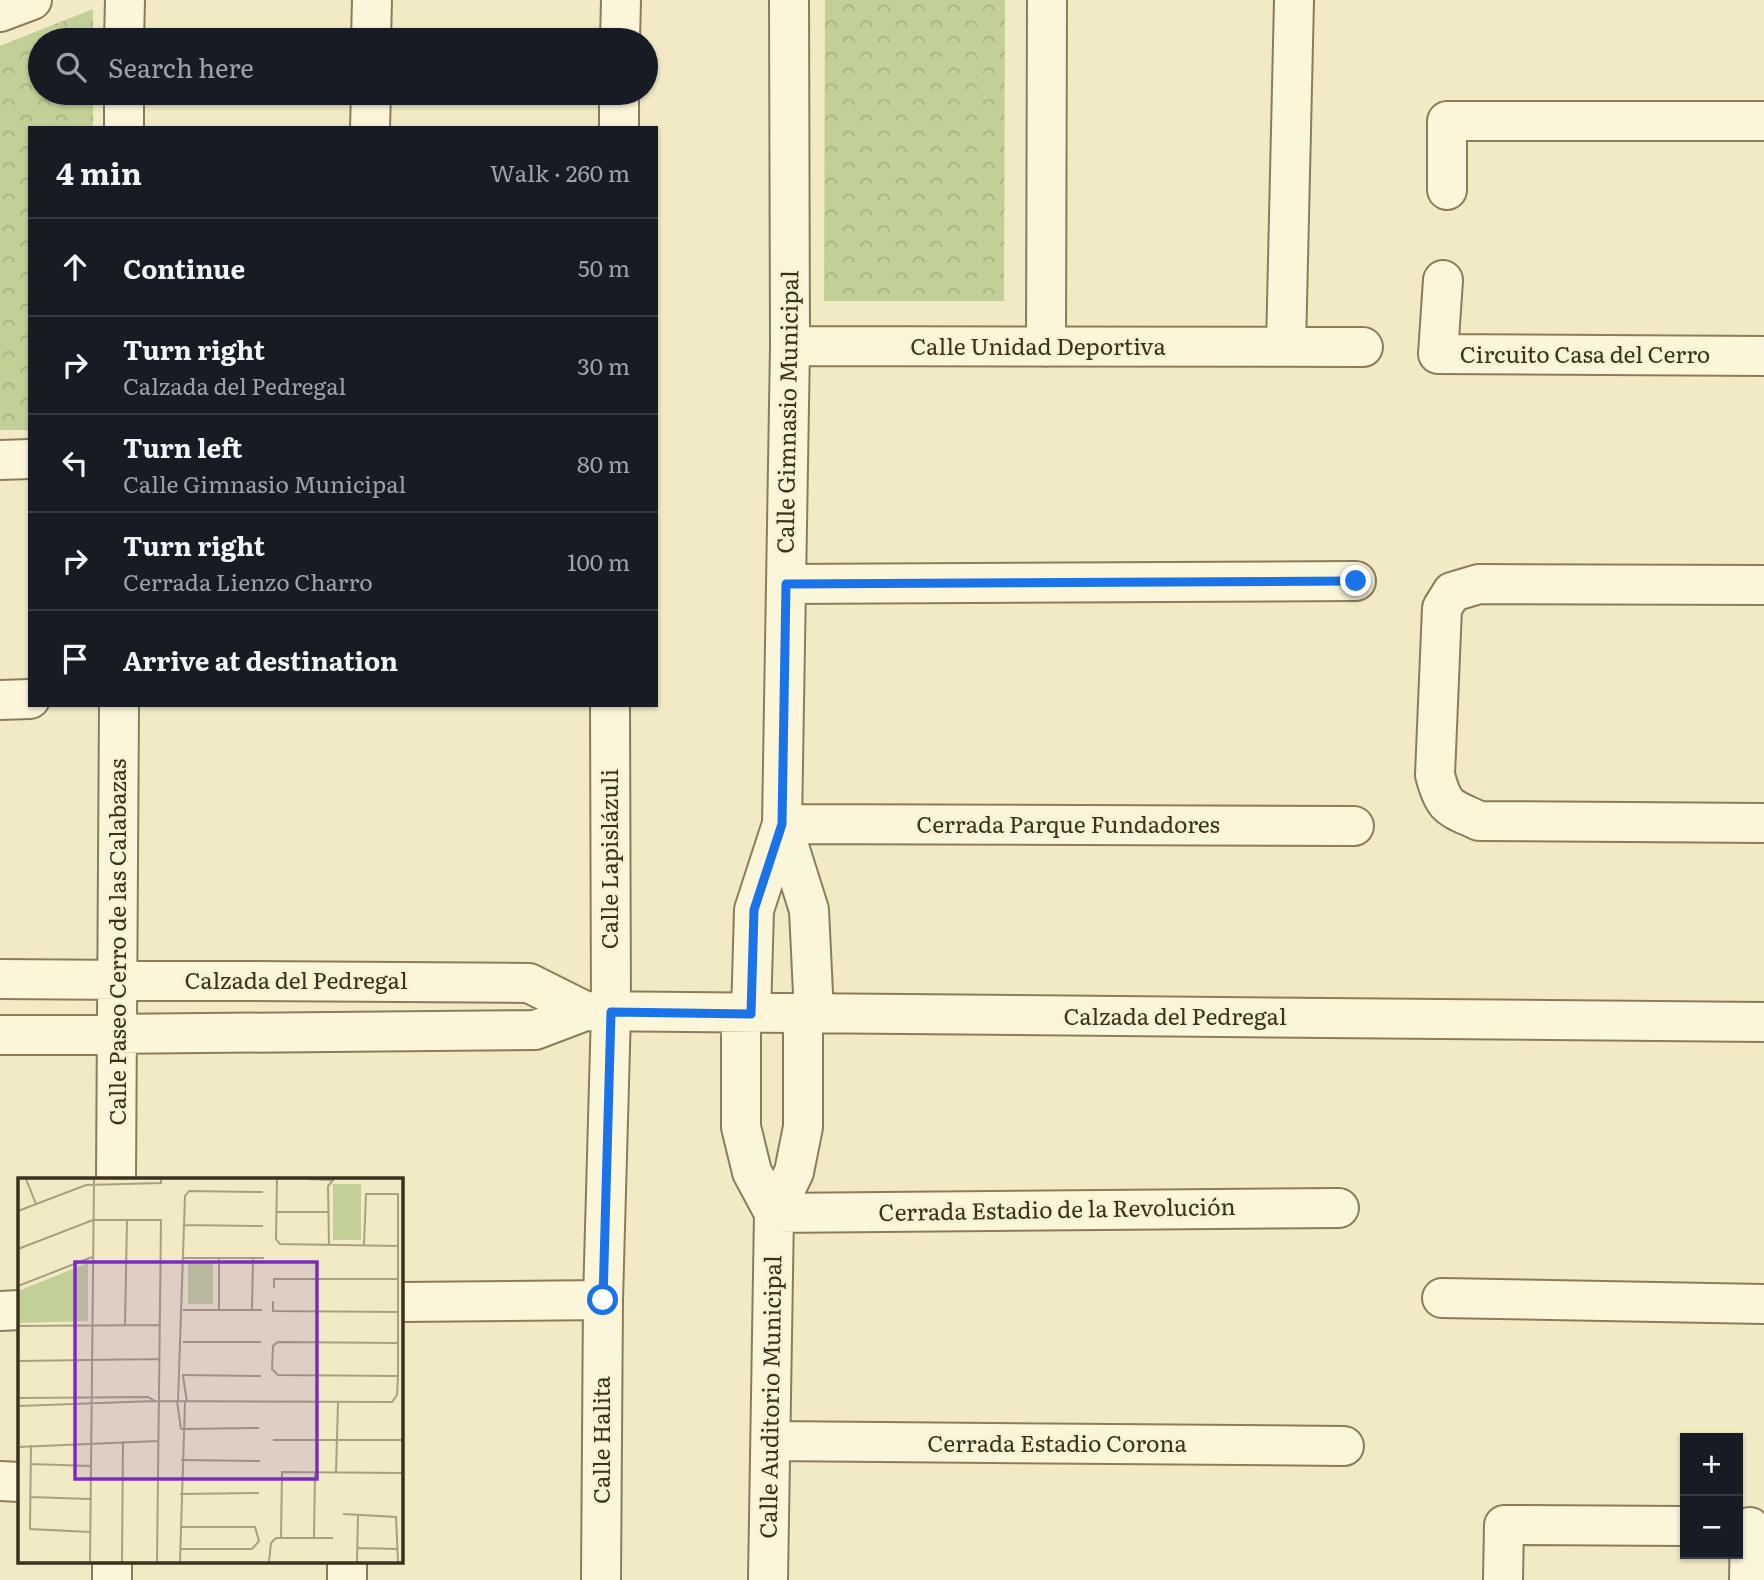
<!DOCTYPE html>
<meta charset="utf-8">
<style>
body{margin:0;font-family:Literata,serif;background:#20242c;color:#f1f3f6}
.controls{position:absolute;right:21px;bottom:21px;display:grid;overflow:hidden;border-radius:0px;box-shadow:0 2px 5px #0004}
.controls button{width:63px;height:63px;display:grid;place-items:center;padding:0;border:0;border-bottom:2px solid #363941;background:#171b24;color:#f1f3f6;font:35px sans-serif}
.stop{position:absolute;width:21px;height:21px;margin:-16px;border:5px solid #1a73e8;border-radius:50%;background:#fff}
.stop.end{background:#1a73e8;border-color:#fff;box-shadow:0 2px 7px #0008}
.list{margin:0;padding:0;list-style:none}
h2{display:flex;justify-content:space-between;align-items:center;height:91px;margin:0;padding:0 28px;font-size:30px}
h2 small{font-size:23px;font-weight:400;color:#9ea1a6}
.list li{display:grid;grid-template-columns:46px 1fr auto;gap:21px;align-items:center;box-sizing:border-box;height:98px;padding:0 28px;border-top:2px solid #363941}
.list b{display:block;font-size:26px;white-space:nowrap}
.list p{margin:0;font-size:23px;white-space:nowrap;color:#9ea1a6}
.list em{font-size:23px;font-style:normal;color:#9ea1a6}
.icon{flex:none;width:38px;height:38px;fill:none;stroke:currentColor;stroke-width:2;stroke-linecap:round;stroke-linejoin:round}
.map{position:relative;flex:none;width:1764px;height:1580px;overflow:hidden}
.search{position:absolute;background:#171b24;box-shadow:0 2px 5px #0004;left:28px;top:28px;width:630px;height:77px;display:flex;align-items:center;gap:18px;box-sizing:border-box;padding:0 24px;border-radius:38px;color:#9ea1a6;font-size:26px}
.panel{position:absolute;background:#171b24;box-shadow:0 2px 5px #0004;left:28px;top:126px;width:630px;height:581px;border-radius:0px}
.map>svg:first-child{display:block}
.forest{fill:url(#forest-crowns)}
.lines{fill:none;stroke-linecap:round;stroke-linejoin:round}
.minor-casing{stroke:#8d7c5a;stroke-width:42}
.minor{stroke:#fbf5d9;stroke-width:38}
.route{stroke:#1a73e8;stroke-width:9}
.labels{text-anchor:middle;stroke-width:5;stroke-linejoin:round;paint-order:stroke}
.street-label{font-size:23px;fill:#3d311e;stroke:#f8f2d5}
.inset-road{fill:none;stroke:#a9a082;stroke-width:2}
.view{fill:#7b2cbf;fill-opacity:0.15;stroke:#7b2cbf;stroke-width:3.5}
.inset-edge{fill:none;stroke:#3d311e;stroke-width:3.5}
</style>
<div class="map">
<svg width="1764" height="1580" viewBox="0 0 1764 1580">
<defs>
<pattern id="forest-crowns" width="20" height="18" patternUnits="userSpaceOnUse" patternTransform="scale(1.75)"><rect width="20" height="18" fill="#c2d098"/><path d="M2 6a3 3 0 1 1 6 0M12 15a3 3 0 1 1 6 0" fill="none" stroke="#a8b383"/></pattern>
</defs>
<rect width="100%" height="100%" fill="#f1eac5"/>
<path class="forest" d="M 825,0 L 1005,0 L 1004,301 L 824,301 Z
M 93,9 L 93,40 L 40,40 L 40,93 L 93,93 L 93,128 L 30,128 L 30,430 L 0,430 L 0,46 Z"/>
<g class="lines">
<g class="minor-casing">
<path id="minor" d="M 0,12 L 32,0
M 124,40 L 125,0
M 371,40 L 372,0
M 620,40 L 621,0
M 124,128 L 124,93
M 370,128 L 371,93
M 619,128 L 619,93
M 1447,190 L 1447,121 L 1764,121
M 1443,280 L 1438,354 L 1764,356
M 790,346 L 1363,347
M 1046,347 L 1047,0
M 1286,347 L 1294,0
M 0,460 L 30,459
M 786,584 L 1356,581
M 1764,585 L 1479,584 L 1452,592 L 1442,608 L 1435,775 C 1444,809 1449,807 1479,821 L 1764,823
M 0,700 L 30,699
M 782,824 L 1354,826
M 782,824 L 809,910 L 814,1014
M 0,979 L 529,983 L 585,1011
M 741,1014 L 741,1127 L 752,1172 L 774,1213
M 751,1014 L 754,910 L 782,824 L 790,346 L 789,0
M 0,1035 L 535,1030 L 585,1011 L 1764,1022
M 116,1179 L 119,705
M 774,1213 L 1339,1208
M 1442,1298 L 1764,1304
M 401,1302 L 603,1300
M 0,1311 L 19,1310
M 771,1441 L 1344,1446
M 0,1481 L 19,1482
M 112,1561 L 112,1580
M 347,1580 L 347,1561
M 601,1580 L 603,1300 L 611,1012 L 610,705
M 768,1580 L 774,1213 L 794,1172 L 803,1127 L 803,1014
M 1503,1580 L 1504,1525 L 1685,1526
M 1749,1580 L 1750,1527"/>
</g>
<use href="#minor" class="minor"/>
</g>
<g class="lines">
<path class="route" d="M 603,1300 L 611,1012 L 751,1014 L 754,910 L 782,824 L 786,584 L 1356,581"/>
</g>
<g class="labels">
<g class="street-label">
<text x="1038" y="355">Calle Unidad Deportiva</text>
<text x="1585" y="363">Circuito Casa del Cerro</text>
<text transform="translate(788 412) rotate(-89)" y="8">Calle Gimnasio Municipal</text>
<text x="1068" y="833">Cerrada Parque Fundadores</text>
<text transform="translate(610 859) rotate(-90)" y="8">Calle Lapislázuli</text>
<text transform="translate(118 942) rotate(-90)" y="8">Calle Paseo Cerro de las Calabazas</text>
<text x="296" y="989">Calzada del Pedregal</text>
<text x="1175" y="1025">Calzada del Pedregal</text>
<text transform="translate(1057 1210) rotate(-1)" y="8">Cerrada Estadio de la Revolución</text>
<text transform="translate(771 1397) rotate(-89)" y="8">Calle Auditorio Municipal</text>
<text transform="translate(602 1440) rotate(-90)" y="8">Calle Halita</text>
<text x="1057" y="1452">Cerrada Estadio Corona</text>
</g>
</g>
<g transform="translate(18 1178)">
<rect width="385" height="385" fill="#f1eac5"/>
<path d="M 315,6 L 343,6 L 343,62 L 315,62 ZM 170,83 L 195,84 L 195,126 L 170,126 ZM 70,85 L 70,143 L 0,145 L 0,113 Z" fill="#c2d098"/>
<path class="inset-road" d="M 8,1 L 18,26M 259,1 L 258,61 L 262,66 L 381,68M 290,1 L 316,2M 0,33 L 68,7 L 143,5 L 143,1M 258,34 L 311,34M 166,47 L 245,48M 311,67 L 310,8 L 316,1M 0,71 L 75,42 L 143,42 L 139,384M 165,80 L 246,80M 0,108 L 74,79M 256,110 L 256,101 L 381,101M 255,123 L 255,133 L 381,134M 165,132 L 244,132M 201,132 L 201,80M 234,132 L 235,80M 107,147 L 109,42M 0,148 L 141,147M 165,164 L 243,164M 0,183 L 141,181M 164,197 L 243,198M 165,198 L 169,224M 380,198 L 260,197 L 254,191 L 255,168 L 260,164 L 380,165M 0,220 L 130,219 L 137,223M 159,223 L 163,251M 160,223 L 167,18 L 171,13 L 245,14M 0,228 L 137,223 L 374,224 L 379,217 L 380,198 L 380,16 L 348,16 L 346,67M 163,251 L 241,250M 255,262 L 385,262M 13,267 L 12,351 L 72,354M 0,269 L 140,263M 163,282 L 242,283M 12,286 L 72,288M 318,294 L 320,225M 162,316 L 241,315M 12,319 L 72,321M 325,336 L 378,339 L 380,384M 263,359 L 264,294 L 385,295M 296,360 L 297,294M 339,370 L 380,371M 162,371 L 234,371 L 241,363 L 237,349 L 162,349M 72,384 L 76,1M 104,384 L 105,263M 162,384 L 167,224M 251,384 L 253,365 L 258,360 L 315,360M 339,384 L 340,336"/>
<path class="view" d="M 57,84 L 299,84 L 299,301 L 57,301 Z"/>
<rect width="385" height="385" class="inset-edge"/>
</g>
</svg>
<div class="controls">
<button>+</button>
<button>−</button>
</div>
<div class="stop" style="left:603px;top:1300px"></div>
<div class="stop end" style="left:1356px;top:581px"></div>
<div class="search"><svg class="icon" aria-label="search" viewBox="0 0 24 24"><circle cx="10" cy="10" r="6"/><path d="M15 15l6 6"/></svg>Search here</div>
<section class="panel">
<h2>4 min<small>Walk · 260 m</small></h2>
<ul class="list">
<li><svg class="icon" aria-label="ahead" viewBox="0 0 24 24"><path d="M12 20V5M6 11l6-6 6 6"/></svg><div><b>Continue</b></div><em>50 m</em></li>
<li><svg class="icon" aria-label="right" viewBox="0 0 24 24"><path d="M7 20v-9h11M14 6l5 5-5 5"/></svg><div><b>Turn right</b><p>Calzada del Pedregal</p></div><em>30 m</em></li>
<li><svg class="icon" aria-label="left" viewBox="0 0 24 24"><path d="M17 20v-9H6M10 6l-5 5 5 5"/></svg><div><b>Turn left</b><p>Calle Gimnasio Municipal</p></div><em>80 m</em></li>
<li><svg class="icon" aria-label="right" viewBox="0 0 24 24"><path d="M7 20v-9h11M14 6l5 5-5 5"/></svg><div><b>Turn right</b><p>Cerrada Lienzo Charro</p></div><em>100 m</em></li>
<li><svg class="icon" aria-label="arrive" viewBox="0 0 24 24"><path d="M6 21V4h12l-3 4 3 4H6"/></svg><div><b>Arrive at destination</b></div></li>
</ul>
</section>
</div>
